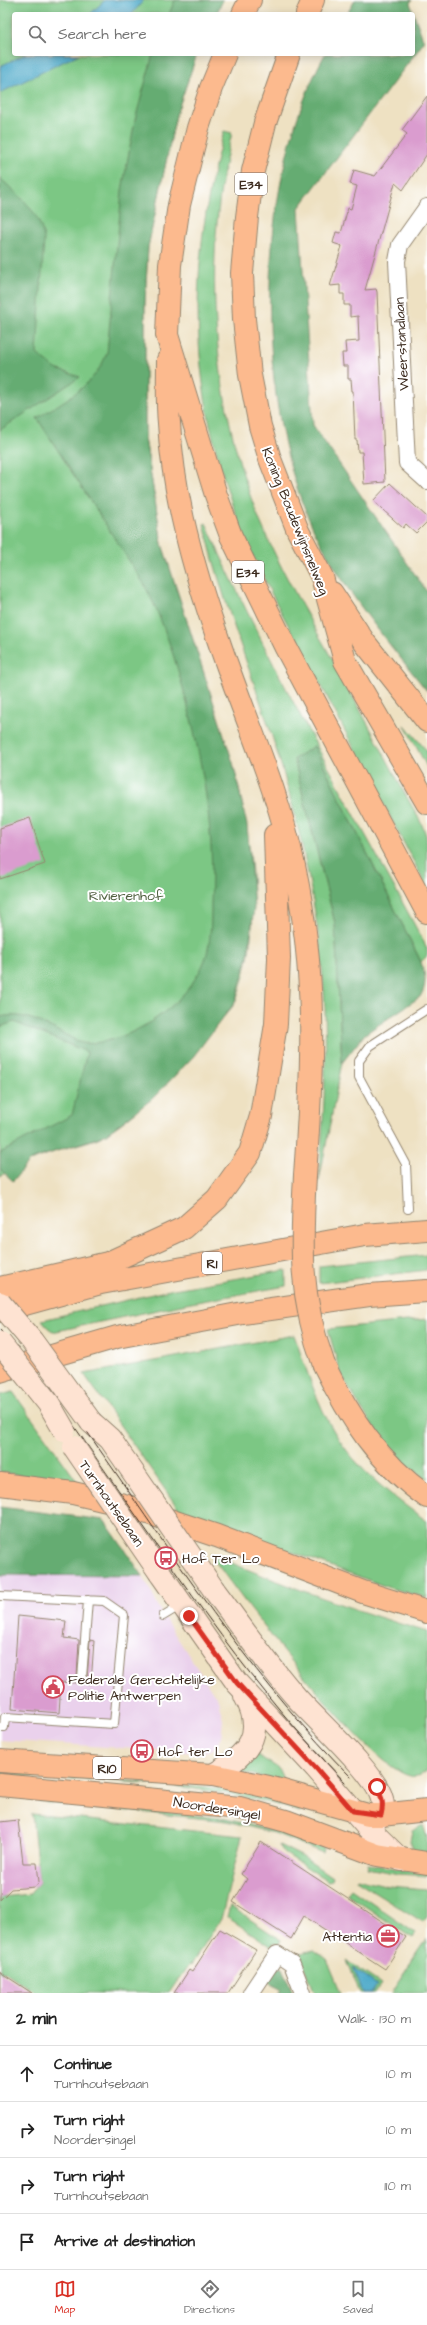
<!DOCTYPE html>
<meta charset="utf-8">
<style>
body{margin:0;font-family:"Architects Daughter",sans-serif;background:#f6f6f6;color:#222}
.stop{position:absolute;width:12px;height:12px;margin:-9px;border:3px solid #d93025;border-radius:50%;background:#fff}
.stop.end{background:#d93025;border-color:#fff;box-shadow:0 1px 4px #0008}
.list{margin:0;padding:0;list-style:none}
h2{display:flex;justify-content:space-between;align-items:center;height:52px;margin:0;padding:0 16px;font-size:17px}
h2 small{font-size:13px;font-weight:400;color:#767676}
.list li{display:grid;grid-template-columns:26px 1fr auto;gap:12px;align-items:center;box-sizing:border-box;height:56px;padding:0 16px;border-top:1px solid #e0e0e0}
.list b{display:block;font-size:15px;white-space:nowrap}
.list p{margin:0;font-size:13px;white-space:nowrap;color:#767676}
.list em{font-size:13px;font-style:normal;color:#767676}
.icon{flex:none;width:22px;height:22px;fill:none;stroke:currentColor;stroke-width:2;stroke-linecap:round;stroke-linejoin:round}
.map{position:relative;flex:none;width:427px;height:1993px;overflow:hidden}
.search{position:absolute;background:#fff;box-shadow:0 2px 10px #0003;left:12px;right:12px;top:12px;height:44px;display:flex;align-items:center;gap:10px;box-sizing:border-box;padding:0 14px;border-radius:4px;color:#767676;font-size:15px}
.sheet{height:276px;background:#fff}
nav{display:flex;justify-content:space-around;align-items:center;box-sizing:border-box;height:56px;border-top:1px solid #e0e0e0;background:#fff;font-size:11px;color:#767676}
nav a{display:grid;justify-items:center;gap:2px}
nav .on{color:#d93025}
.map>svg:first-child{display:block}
.built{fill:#ead1ec}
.green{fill:#7cc784;stroke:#5c7851}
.forest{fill:#65ac72;stroke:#506b48}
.water{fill:#49a7c8;stroke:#426873}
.building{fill:#da9ccf}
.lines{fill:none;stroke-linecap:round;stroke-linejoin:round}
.service-casing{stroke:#948670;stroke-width:10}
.minor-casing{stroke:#948670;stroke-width:18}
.secondary-casing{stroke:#948670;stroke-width:24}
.primary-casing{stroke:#948670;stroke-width:24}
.motorway-casing{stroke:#948670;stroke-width:24}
.service{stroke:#fff;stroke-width:8}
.minor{stroke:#fff;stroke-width:16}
.secondary{stroke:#fee3d2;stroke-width:22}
.primary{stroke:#fcba8e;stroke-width:22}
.motorway{stroke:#fcba8e;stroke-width:22}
.tram{stroke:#3b2a1e;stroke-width:1}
.secondary-bridge-casing{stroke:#948670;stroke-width:24;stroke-linecap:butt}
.motorway-bridge-casing{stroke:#948670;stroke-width:24;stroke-linecap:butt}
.secondary-bridge{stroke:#fee3d2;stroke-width:22}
.motorway-bridge{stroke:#fcba8e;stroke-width:22}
.route{stroke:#d93025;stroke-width:5}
.labels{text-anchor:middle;stroke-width:4;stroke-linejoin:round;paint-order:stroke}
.shield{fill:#fff;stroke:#766a62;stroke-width:1}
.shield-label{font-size:13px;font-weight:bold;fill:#3b2a1e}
.street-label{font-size:14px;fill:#3b2a1e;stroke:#fff}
.park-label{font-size:14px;fill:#526142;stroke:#fff}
.poi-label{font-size:14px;fill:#3b2a1e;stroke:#fff;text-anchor:start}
</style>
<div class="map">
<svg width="427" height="1993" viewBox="0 0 427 1993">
<rect width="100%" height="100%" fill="#fff"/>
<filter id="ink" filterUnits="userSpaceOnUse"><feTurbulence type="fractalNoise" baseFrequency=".025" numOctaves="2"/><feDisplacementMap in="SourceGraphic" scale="8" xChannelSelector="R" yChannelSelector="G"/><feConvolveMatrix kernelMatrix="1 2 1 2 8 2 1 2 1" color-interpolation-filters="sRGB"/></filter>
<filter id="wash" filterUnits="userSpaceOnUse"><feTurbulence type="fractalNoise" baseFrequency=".012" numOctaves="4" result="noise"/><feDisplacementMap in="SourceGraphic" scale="16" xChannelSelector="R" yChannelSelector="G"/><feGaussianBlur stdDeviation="0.9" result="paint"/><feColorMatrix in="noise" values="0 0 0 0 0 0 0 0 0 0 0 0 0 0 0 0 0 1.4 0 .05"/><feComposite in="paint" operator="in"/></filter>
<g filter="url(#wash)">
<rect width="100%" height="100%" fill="#eee1c2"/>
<path class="built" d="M 0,1575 L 143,1576 L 163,1616 L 218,1700 L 223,1720 L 221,1738 L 217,1745 L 212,1750 L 199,1753 L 0,1740 Z"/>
<path class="green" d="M 0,0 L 223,0 L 216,14 L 14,14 L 14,54 L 197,54 L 176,115 L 148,247 L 145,303 L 145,438 L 162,544 L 233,763 C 252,840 265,924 236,1001 C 232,1009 223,1017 217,1024 C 186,1066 150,1105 106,1134 C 95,1141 77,1144 63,1149 C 41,1156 21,1165 0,1176 Z
M 224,131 L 232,133 C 203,247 211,384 250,495 C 274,563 314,625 349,689 C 367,723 386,757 404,792 C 411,805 421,820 426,835 C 427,847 427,873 427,887 C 392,821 358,755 323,689 C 296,638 265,587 243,533 C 189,398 185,271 224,131 Z
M 206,523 C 269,668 353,809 427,948 L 427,956 L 421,962 L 314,746 L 294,759 L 335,923 L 342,1063 L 319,1181 C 323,1123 327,1066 325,1008 C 322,940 309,870 292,804 C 268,709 226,620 204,524 Z
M 404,724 L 427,751 L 427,767 Z
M 427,1255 L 427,1270 L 319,1283 L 319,1266 Z
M 286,1270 L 286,1286 L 191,1303 L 52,1332 L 42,1320 L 174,1289 Z
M 427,1319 L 427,1479 L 412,1469 L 385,1443 L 362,1410 L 340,1372 L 328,1329 Z
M 294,1335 C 306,1368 317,1404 335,1433 C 356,1469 393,1497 427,1521 L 427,1598 L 390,1588 L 180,1511 L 84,1374 Z
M 13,1392 L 79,1484 L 0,1472 L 0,1395 Z
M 210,1554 C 281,1584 353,1610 427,1632 L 427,1771 C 422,1774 416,1778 410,1776 C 368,1767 239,1596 210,1554 Z
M 254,1753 L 278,1768 L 285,1783 L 239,1771 Z
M 0,1771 L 233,1789 L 297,1805 L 300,1812 C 206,1780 99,1782 0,1775 Z
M 40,1796 L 227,1819 L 278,1832 L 324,1848 L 323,1853 L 277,1834 L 227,1821 L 39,1802 Z
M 32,1814 L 242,1836 L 221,1919 L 191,1965 L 189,1964 L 169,1993 L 36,1993 L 4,1971 L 0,1972 L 0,1897 L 30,1894 L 39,1882 Z
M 423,1825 L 427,1837 L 427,1855 L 414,1852 L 410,1841 L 412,1831 Z
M 279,1845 L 303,1857 L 332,1877 L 331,1880 L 328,1881 L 281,1851 Z
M 368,1864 L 427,1873 L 427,1876 L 399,1874 L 367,1868 Z
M 357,1878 L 389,1886 L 427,1889 L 427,1917 L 423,1922 L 356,1880 Z
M 351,1889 L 415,1933 L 412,1938 L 347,1894 Z
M 230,1906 L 281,1940 L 278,1945 L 274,1943 L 272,1947 L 227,1917 Z
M 427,1939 L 427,1993 L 391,1993 Z
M 314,1950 L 327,1959 L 341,1993 L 315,1993 L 304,1964 L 292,1955 Z
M 347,1961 L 381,1984 L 375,1993 L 360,1993 Z"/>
<path class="forest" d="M 175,0 L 223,0 L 216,14 L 169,14 Z
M 355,0 L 412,0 L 410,3 L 424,42 L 299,208 L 313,425 L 427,592 L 427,691 C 381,634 330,574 303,505 C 254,374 257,178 325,54 L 413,54 L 413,14 L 347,14 Z
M 153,54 L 197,54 L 176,115 L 148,247 L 145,303 L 145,438 L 162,544 L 233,763 L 247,825 L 254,908 L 248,955 L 235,1002 L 193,1057 L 152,1099 L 105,1135 L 30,1160 L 13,1181 L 0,1169 L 0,1153 L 72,1115 L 87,1052 L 14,1022 L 0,1027 L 0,1017 C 25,1011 46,1025 68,1036 C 72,1038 78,1042 82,1043 C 92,1045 107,1041 117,1038 C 153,1026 190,997 205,960 C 211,943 211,922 211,904 C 215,835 204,769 187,703 C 176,661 164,622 144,584 L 37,418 C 66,399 94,387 107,353 L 122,190 L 135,120 Z
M 0,178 C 19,196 39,210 44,238 L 37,354 L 56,369 L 80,377 L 0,430 Z
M 314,746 L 421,962 C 426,975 427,986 420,997 L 365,1034 L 342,1063 L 335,923 L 294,759 Z
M 0,1507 L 104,1520 L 143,1576 L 0,1575 Z
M 276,1967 L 283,1968 L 293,1993 L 279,1993 L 282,1989 L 268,1981 Z"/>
<path class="water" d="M 105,0 L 144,0 L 132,14 L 90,14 Z
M 26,54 L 79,54 L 0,93 L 0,66 Z
M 353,1968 L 377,1985 L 372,1993 L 363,1993 Z"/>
<g id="blocks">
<path class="building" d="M 427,96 L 427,154 L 403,190 L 395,183 L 365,290 L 376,289 L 377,292 L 385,482 L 364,484 L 362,452 L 358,452 L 357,440 L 355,440 L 353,391 L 352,391 L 351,379 L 348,379 L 348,366 L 343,366 L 342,353 L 346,353 L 345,342 L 359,341 L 358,316 L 350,317 L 350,305 L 344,305 L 344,294 L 340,294 L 340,285 L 330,286 L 342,246 L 333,243 L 336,232 L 341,233 L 348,208 L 351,209 L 357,186 L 350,184 L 354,170 L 375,176 L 407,134 L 402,130 Z
M 390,483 L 427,517 L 427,522 L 416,533 L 406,524 L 403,528 L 373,501 Z
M 30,818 L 45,864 L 0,879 L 0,828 Z
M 18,1616 L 66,1621 L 64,1638 L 79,1640 L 77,1678 L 81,1683 L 87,1679 L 90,1640 L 94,1641 L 91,1684 L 61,1682 L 59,1713 L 12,1709 Z
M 18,1820 L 23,1863 L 37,1863 L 39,1882 L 35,1887 L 11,1889 L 0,1900 L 0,1822 Z
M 261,1842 L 406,1937 L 385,1969 L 304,1916 L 291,1939 L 233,1902 L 247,1879 L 241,1874 Z
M 220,1929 L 256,1950 L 228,1993 L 174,1993 L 189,1970 L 192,1972 Z
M 0,1972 L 32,1993 L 0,1993 Z"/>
</g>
</g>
<g filter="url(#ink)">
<use href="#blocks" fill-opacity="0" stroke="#948670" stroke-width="1"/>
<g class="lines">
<g class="service-casing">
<path id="service" d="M 408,1209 L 406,1164 L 359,1077 L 359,1061 L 370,1046 L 427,1009
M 0,1596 L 104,1601 L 124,1615 L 114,1724 L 5,1717 L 4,1727 L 0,1727
M 163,1616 L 181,1605
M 82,1678 L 88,1600"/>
</g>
<g class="minor-casing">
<path id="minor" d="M 427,207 L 400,245 L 397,261 L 407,463 L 427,481
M 251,1993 L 277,1954 L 292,1964 L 303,1993"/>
</g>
<g class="secondary-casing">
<path id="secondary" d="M 91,1422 L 110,1439 L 126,1462
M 160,1573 L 237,1683 L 316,1768 L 367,1827 L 401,1860
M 214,1590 C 241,1626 266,1663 296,1697 C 316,1720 376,1773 382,1799 C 385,1812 379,1819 368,1826
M 213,1775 C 247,1755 267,1735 245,1696"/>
</g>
<g class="primary-casing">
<path id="primary" d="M 0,1761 L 213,1775 L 269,1787 L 368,1815 L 381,1815 L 427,1810
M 0,1785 L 240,1808 L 286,1821 L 377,1855 L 427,1863"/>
</g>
<g class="motorway-casing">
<path id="motorway" d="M 243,14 L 250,0
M 307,14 L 313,0
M 225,54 L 211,88 L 198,128 L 179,205 L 170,265 L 167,335 L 216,495 L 231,536 L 285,646 L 427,912
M 289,54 L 265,123 L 253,171 L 247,217 L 242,273 L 244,319 L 250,375 L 260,426 L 270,459 L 298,531 L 322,577 L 345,661 L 427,803
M 168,360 C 168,381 167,402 169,423 C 173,496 194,570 218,639 C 243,714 278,788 294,866 C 317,974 313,1066 305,1175
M 332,593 L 365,643 L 427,721
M 0,1288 L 108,1263 L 184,1228 L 217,1199 L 250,1153 L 261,1116 L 276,1024 L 279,958 L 275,835
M 0,1311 L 101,1283 L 365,1235 L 427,1230
M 324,1365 C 349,1417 379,1463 427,1497
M 0,1371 L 117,1337 L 243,1313 L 369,1295 L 427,1291
M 0,1484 L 73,1493 L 124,1505 L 217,1536 L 363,1592 L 427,1612"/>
</g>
<use href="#service" class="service"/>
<use href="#minor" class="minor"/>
<use href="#secondary" class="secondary"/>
<use href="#primary" class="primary"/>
<use href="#motorway" class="motorway"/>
<path class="tram" d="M 0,1318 C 44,1367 80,1422 118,1476 C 190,1581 260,1686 351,1777
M 0,1330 C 41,1375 75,1428 110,1478 C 184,1584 254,1690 345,1782"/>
<g class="secondary-bridge-casing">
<path id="secondary-bridge" d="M 0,1303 L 32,1341 L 91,1422
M 0,1343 L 49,1404 L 64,1430
M 74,1447 L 160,1573
M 126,1462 L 214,1590"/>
</g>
<g class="motorway-bridge-casing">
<path id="motorway-bridge" d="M 305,1175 C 301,1246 299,1297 324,1365"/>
</g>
<use href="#secondary-bridge" class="secondary-bridge"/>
<use href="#motorway-bridge" class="motorway-bridge"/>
</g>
</g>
<g class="lines" filter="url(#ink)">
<path class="route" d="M 189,1616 L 237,1683 L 316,1768 L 353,1811 L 381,1815 C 384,1804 382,1797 377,1787"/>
</g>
<defs>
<g id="bus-ring" transform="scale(1.15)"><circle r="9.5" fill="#fff" stroke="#d1495b" stroke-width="1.5"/><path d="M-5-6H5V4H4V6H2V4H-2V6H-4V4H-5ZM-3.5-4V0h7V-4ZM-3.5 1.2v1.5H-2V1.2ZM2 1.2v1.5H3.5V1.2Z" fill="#d1495b"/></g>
<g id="civic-ring" transform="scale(1.15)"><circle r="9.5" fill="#fff" stroke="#d1495b" stroke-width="1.5"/><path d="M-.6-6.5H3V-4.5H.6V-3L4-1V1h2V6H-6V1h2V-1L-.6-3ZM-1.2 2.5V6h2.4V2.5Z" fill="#d1495b"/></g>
<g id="office-ring" transform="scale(1.15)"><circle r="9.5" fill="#fff" stroke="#d1495b" stroke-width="1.5"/><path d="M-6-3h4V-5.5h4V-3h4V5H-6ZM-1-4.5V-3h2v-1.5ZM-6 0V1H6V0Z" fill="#d1495b"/></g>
</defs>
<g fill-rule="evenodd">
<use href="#bus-ring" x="166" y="1558"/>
<use href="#civic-ring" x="53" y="1687"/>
<use href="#bus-ring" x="142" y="1751"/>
<use href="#office-ring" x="388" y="1936"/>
</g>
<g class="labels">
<g class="shield">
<rect x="235" y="173" width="32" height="22" rx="3"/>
<rect x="232" y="561" width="32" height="22" rx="3"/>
<rect x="202" y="1252" width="20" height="22" rx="3"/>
<rect x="93" y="1757" width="28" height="22" rx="3"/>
</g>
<g class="shield-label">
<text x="251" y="189">E34</text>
<text x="248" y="577">E34</text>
<text x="212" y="1268">R1</text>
<text x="107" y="1773">R10</text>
</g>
<g class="street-label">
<text transform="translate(401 344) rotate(-93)" y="5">Weerstandlaan</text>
<text transform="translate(296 521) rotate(68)" y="5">Koning Boudewijnsnelweg</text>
<text transform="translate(112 1503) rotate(55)" y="5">Turnhoutsebaan</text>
<text transform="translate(217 1808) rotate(9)" y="5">Noordersingel</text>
</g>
<g class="park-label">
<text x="126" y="900">Rivierenhof</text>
</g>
<g class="poi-label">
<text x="182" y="1563">Hof Ter Lo</text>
<text x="68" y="1684">Federale Gerechtelijke<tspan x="68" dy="16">Politie Antwerpen</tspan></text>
<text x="158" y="1756">Hof ter Lo</text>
<text x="372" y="1941" text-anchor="end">Attentia</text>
</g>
</g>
</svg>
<div class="stop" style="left:377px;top:1787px"></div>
<div class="stop end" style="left:189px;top:1616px"></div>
<div class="search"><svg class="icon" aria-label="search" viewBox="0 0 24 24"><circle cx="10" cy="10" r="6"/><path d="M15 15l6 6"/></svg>Search here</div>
</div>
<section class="sheet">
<h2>2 min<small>Walk · 130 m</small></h2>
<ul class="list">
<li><svg class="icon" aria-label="ahead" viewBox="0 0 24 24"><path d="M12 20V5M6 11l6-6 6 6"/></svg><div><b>Continue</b><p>Turnhoutsebaan</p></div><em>10 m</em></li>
<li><svg class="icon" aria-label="right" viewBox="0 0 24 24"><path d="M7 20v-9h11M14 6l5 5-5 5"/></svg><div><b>Turn right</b><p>Noordersingel</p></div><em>10 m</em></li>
<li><svg class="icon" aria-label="right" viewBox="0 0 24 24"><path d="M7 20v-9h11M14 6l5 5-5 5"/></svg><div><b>Turn right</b><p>Turnhoutsebaan</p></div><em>110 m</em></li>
<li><svg class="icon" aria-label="arrive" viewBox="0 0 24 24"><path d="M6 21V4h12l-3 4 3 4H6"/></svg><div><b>Arrive at destination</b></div></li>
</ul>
</section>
<nav>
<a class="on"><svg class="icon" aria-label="map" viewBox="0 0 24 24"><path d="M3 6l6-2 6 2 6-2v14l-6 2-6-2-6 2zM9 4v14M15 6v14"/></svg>Map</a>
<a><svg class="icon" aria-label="directions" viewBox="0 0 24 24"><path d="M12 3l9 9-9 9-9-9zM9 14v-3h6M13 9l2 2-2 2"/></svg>Directions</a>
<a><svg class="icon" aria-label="saved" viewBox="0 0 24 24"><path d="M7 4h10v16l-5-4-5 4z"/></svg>Saved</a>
</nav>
